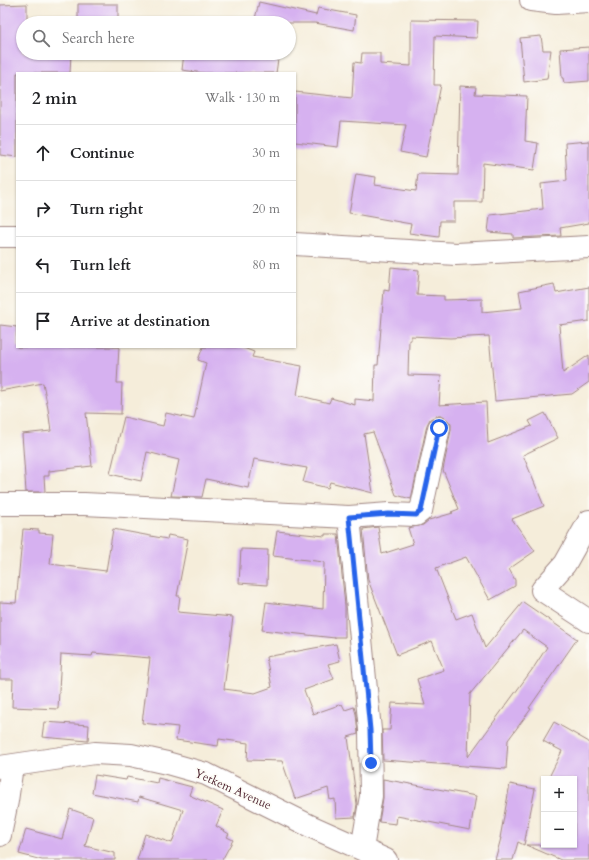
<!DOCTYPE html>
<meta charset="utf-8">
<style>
body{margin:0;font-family:Cardo,serif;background:#f6f6f6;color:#202124}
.controls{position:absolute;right:12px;bottom:12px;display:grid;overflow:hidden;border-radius:0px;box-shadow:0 1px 3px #0004}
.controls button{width:36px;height:36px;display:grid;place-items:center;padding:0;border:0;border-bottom:1px solid #e0e0e0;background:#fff;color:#202124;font:20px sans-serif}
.stop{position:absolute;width:12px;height:12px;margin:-9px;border:3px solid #2563eb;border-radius:50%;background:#fff}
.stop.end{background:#2563eb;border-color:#fff;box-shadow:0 1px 4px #0008}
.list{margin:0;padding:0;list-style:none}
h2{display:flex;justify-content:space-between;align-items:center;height:52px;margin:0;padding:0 16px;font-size:17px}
h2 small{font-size:13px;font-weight:400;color:#757577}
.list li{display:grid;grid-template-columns:26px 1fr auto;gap:12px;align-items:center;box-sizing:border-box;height:56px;padding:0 16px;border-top:1px solid #e0e0e0}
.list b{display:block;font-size:15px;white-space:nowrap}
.list em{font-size:13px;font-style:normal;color:#757577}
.icon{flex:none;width:22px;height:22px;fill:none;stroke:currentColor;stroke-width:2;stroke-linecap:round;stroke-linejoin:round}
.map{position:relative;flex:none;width:589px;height:860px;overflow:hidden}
.search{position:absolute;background:#fff;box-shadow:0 1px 3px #0004;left:16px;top:16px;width:280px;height:44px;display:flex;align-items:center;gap:10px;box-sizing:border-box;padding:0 14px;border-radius:22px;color:#757577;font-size:15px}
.panel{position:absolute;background:#fff;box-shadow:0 1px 3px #0004;left:16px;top:72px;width:280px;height:276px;border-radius:0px}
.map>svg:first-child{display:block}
.building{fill:#d6b1f0;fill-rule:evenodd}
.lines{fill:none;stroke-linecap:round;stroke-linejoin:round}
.minor-casing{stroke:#a08682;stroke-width:24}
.minor{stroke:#fff;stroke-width:22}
.route{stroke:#2563eb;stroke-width:5}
.labels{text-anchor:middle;stroke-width:3.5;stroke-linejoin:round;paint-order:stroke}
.street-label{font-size:12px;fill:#4a1f2b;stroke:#fdfcf7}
</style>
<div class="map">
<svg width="589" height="860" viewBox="0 0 589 860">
<rect width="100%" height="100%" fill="#fdfcf7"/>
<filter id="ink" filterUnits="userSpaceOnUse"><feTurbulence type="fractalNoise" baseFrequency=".025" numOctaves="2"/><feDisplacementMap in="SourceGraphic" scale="8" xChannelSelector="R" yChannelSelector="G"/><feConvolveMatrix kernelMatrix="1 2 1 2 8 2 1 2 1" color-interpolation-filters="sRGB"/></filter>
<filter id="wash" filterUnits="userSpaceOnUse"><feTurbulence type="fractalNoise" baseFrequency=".012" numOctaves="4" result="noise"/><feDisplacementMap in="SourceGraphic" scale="16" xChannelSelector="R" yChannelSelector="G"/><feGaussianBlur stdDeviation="0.9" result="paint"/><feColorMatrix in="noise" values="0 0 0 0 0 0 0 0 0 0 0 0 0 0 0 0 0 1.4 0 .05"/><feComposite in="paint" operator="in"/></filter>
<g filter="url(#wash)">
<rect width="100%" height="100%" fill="#f5edda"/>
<g id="blocks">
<path class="building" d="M 259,2 L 316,15 L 318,8 L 356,15 L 354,30 L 315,23 L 254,23 Z
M 27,4 L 27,23 L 23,23 L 23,53 L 71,53 L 70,73 L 17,73 L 17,157 L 0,155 L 0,5 Z
M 78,4 L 118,4 L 118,20 L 78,20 Z
M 411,20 L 478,21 L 477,38 L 435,36 L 434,85 L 441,85 L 426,157 L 400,152 L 406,125 L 341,121 L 338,147 L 295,142 L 295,92 L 352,98 L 354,62 L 361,63 L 362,53 L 380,53 L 380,64 L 411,66 Z
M 541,36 L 543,50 L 551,50 L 547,79 L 524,82 L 520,38 Z
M 589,47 L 589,81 L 564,83 L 563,78 L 562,78 L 560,49 Z
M 184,53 L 279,53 L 276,73 L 204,73 L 182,70 Z
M 460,86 L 476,87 L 475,94 L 527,96 L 525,141 L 538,143 L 534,170 L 483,163 L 482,202 L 454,202 L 454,221 L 440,221 L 439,237 L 409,233 L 411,224 L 349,213 L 356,174 L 376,177 L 375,185 L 416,191 L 418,174 L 458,175 Z
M 589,141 L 589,223 L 560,228 L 561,236 L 513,238 L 513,234 L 488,232 L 490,215 L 543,209 L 541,184 L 567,181 L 565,143 Z
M 391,267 L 419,270 L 417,295 L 444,296 L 444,300 L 482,299 L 482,312 L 522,308 L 519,291 L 554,284 L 556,293 L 589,287 L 589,321 L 559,325 L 563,373 L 589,355 L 589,382 L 572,394 L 495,401 L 489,336 L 450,338 L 411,336 L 411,340 L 409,340 L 408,375 L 441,376 L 439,405 L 486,402 L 488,443 L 532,426 L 529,421 L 545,413 L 558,438 L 523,455 L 544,506 L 512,519 L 535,551 L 509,569 L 515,580 L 515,586 L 490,600 L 466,557 L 436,568 L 456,619 L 472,613 L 485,648 L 523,602 L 577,639 L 529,708 L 531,709 L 508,740 L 506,769 L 383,760 L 382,730 L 390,730 L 392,703 L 425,705 L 417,679 L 444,670 L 432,641 L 397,655 L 368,580 L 363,529 L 378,527 L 382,554 L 413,544 L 408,528 L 423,525 L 429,520 L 453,513 L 451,512 L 459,509 L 443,470 L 451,430 L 451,424 L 447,419 L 441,416 L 436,416 L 430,419 L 427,425 L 411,499 L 396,495 L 373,432 L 364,434 L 373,493 L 330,482 L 328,488 L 303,482 L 307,468 L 254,459 L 248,488 L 206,479 L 202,497 L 171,496 L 179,460 L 147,452 L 141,481 L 110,474 L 124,417 L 163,426 L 166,413 L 194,419 L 206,363 L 198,360 L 203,347 L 241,347 L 254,352 L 252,357 L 302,366 L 297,395 L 329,403 L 331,398 L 355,405 L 355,399 L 374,401 L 375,365 L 378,365 L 384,290 L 389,291 ZM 523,630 L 547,647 L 534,667 L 468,757 L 470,694 Z
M 0,325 L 17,327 L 17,347 L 119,347 L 117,383 L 122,383 L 121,414 L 86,413 L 92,466 L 49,471 L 49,476 L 44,476 L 45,492 L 26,492 L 22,434 L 51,431 L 48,409 L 43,383 L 0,391 Z
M 23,529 L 39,530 L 39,533 L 53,534 L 50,564 L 106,571 L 113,529 L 167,539 L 168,535 L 188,539 L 177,596 L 180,596 L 178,612 L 233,617 L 224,689 L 255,693 L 272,687 L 266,657 L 336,644 L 340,661 L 328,664 L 334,679 L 304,690 L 313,714 L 342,704 L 345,710 L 354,707 L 356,714 L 358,734 L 348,737 L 357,804 L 355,817 L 336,818 L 335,799 L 330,800 L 328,788 L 295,799 L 282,761 L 247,760 L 248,743 L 219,739 L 218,746 L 176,740 L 178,727 L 142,723 L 150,658 L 93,653 L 92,656 L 61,654 L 58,709 L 12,707 L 13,679 L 0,679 L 0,602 L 16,603 Z
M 277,531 L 325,536 L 325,534 L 338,534 L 345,606 L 345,637 L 335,637 L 335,638 L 262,630 L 266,602 L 323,609 L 324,562 L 273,556 Z
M 241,549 L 268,550 L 267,585 L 239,583 Z
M 44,722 L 89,725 L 88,741 L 42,737 Z
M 554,722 L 589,742 L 589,860 L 561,860 L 526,845 L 574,845 L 574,779 L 548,779 L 562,751 L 543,741 Z
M 95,775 L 126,780 L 127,777 L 157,783 L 158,778 L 192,787 L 189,795 L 223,810 L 216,826 L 229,834 L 227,837 L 233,840 L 222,860 L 137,860 L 145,834 L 172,843 L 183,810 L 139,797 L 138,802 L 92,793 Z
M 383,779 L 476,796 L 470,830 L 397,816 L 396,824 L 379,822 L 383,798 Z
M 510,784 L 535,789 L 524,845 L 518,842 L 513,860 L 495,860 L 501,838 L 500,838 Z
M 70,809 L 93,817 L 85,846 L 115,853 L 115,860 L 42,860 L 19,854 L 26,829 L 62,839 Z"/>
</g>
</g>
<g filter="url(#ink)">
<use href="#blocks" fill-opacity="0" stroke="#a08682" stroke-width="1"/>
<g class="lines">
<g class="minor-casing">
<path id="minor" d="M 531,0 L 556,3 L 589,1
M 0,236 L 17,236
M 295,244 L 456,254 L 589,247
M 0,504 L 84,504 L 349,517 L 389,514 L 416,515 L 421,511 L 422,506 L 439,428
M 349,517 L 370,730 L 371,796 L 362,849
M 589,521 L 565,564 L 542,590 L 589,621
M 0,767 L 95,753 L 131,755 L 167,763 L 206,774 L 310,826 L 386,860
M 0,835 L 7,801 L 12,766"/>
</g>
<use href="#minor" class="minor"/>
</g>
</g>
<g class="lines" filter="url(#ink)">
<path class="route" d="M 371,763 L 370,730 L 349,517 L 389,514 L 416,515 L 421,511 L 439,428"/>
</g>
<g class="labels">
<g class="street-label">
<text transform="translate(233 789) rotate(24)" y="4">Yetkem Avenue</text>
</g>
</g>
</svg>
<div class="controls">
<button>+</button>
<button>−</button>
</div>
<div class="stop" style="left:439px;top:428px"></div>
<div class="stop end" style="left:371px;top:763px"></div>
<div class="search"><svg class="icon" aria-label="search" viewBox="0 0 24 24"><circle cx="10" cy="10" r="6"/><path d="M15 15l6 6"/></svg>Search here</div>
<section class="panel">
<h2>2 min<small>Walk · 130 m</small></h2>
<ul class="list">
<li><svg class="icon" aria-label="ahead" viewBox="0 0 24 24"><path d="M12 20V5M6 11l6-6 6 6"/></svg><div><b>Continue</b></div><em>30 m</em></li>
<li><svg class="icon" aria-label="right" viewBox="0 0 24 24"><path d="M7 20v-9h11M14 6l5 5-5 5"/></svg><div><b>Turn right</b></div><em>20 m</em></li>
<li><svg class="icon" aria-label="left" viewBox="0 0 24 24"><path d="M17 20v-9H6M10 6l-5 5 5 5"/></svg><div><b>Turn left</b></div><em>80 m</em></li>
<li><svg class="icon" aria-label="arrive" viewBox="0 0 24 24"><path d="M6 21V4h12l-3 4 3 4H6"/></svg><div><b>Arrive at destination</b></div></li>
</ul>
</section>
</div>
